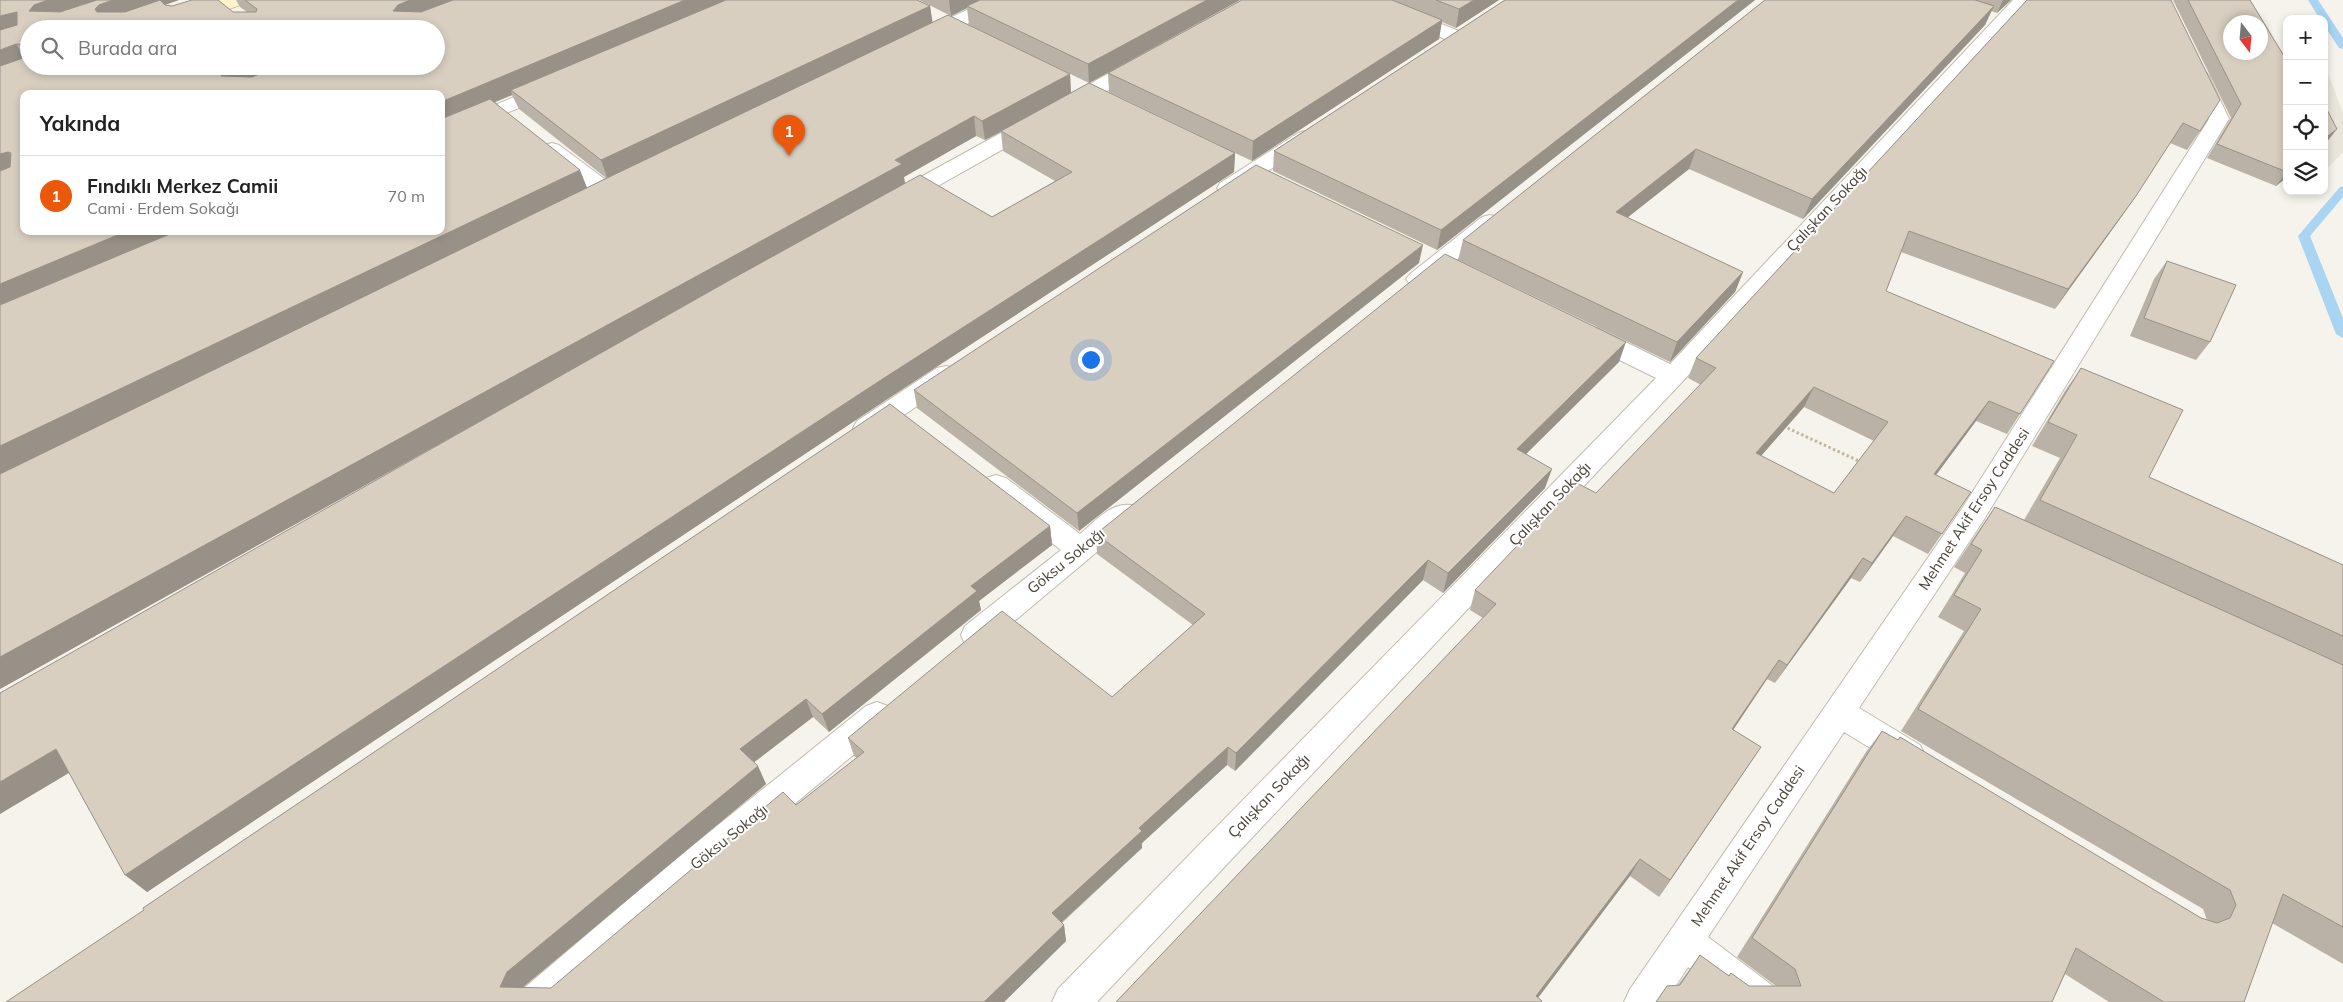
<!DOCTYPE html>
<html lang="tr">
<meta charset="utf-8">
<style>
body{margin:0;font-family:Mulish,sans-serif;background:#f6f6f6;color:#222}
.controls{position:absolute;right:15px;top:15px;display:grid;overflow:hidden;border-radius:10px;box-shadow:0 2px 8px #0003}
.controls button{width:45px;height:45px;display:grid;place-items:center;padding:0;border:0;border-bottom:1px solid #e0e0e0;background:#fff;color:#222;font:25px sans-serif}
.compass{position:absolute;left:2223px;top:15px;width:45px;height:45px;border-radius:50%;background:#fff;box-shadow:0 2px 8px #0003;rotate:164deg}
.you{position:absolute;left:1090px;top:359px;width:18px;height:18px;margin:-12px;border:4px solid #fff;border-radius:50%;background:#1a73e8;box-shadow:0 0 0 8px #1a73e833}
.badge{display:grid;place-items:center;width:32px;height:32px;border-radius:50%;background:#ea580c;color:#fff;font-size:16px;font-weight:700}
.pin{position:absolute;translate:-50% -41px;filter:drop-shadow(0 1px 2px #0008)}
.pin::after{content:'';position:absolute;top:26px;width:18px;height:15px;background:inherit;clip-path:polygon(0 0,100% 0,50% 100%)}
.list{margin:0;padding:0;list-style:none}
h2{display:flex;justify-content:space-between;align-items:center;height:65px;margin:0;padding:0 20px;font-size:21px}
h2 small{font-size:16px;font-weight:400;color:#767676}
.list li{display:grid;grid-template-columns:32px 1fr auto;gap:15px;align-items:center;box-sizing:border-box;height:80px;padding:0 20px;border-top:1px solid #e0e0e0}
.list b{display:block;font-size:19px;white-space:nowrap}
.list p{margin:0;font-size:16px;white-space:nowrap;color:#767676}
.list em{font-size:16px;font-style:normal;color:#767676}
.icon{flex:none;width:28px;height:28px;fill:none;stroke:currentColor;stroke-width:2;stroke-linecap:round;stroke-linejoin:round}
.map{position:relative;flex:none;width:2343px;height:1002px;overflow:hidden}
.search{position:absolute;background:#fff;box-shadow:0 2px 8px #0003;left:20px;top:20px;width:425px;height:55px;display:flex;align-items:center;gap:12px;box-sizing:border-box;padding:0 18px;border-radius:28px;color:#767676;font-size:19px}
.panel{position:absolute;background:#fff;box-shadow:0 2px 8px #0003;left:20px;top:90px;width:425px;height:145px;border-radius:10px}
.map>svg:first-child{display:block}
.residential{fill:#eae5da}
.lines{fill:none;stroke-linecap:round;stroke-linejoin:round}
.stream{fill:#a9d4f2;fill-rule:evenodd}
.lane-casing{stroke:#c2bbae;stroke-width:2}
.street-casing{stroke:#c2bbae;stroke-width:2}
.secondary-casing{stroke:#d6c79b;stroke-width:2}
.path{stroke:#c4b79f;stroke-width:3;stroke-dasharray:2.5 2.5;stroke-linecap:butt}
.lane{fill:#fff;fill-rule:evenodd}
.street{fill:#fff;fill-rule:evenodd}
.secondary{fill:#fff3cd;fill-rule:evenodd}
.wall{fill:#bab2a6;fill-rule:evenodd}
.shaded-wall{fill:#979187}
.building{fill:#d8cfc1;stroke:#979187;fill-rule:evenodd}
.labels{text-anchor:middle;stroke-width:4;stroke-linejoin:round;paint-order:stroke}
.street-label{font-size:15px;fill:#4b4439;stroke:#fff}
</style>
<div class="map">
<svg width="2343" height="1002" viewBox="0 0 2343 1002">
<rect width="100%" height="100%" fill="#f6f3ec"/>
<path class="residential" d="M 2324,63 L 2343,113 L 2343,152 L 2324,172 Z"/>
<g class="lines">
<path class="stream" d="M 2308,0 L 2318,0 L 2343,38 L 2343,49 L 2339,48 L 2324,25 L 2324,19 L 2320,19 Z
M 2343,186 L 2343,197 L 2310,236 L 2343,318 L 2343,338 L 2336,334 L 2298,236 L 2339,188 Z"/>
<g class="lane-casing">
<path id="lane" d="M 1356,0 L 1381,0 L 1464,33 L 1466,37 L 1464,41 L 1450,41 L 1359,4 Z"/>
</g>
<g class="street-casing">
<path id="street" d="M 988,0 L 1011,0 L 1008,4 L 934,40 L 920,40 L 918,36 L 920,32 Z
M 2013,0 L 2032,0 L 1682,382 L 1097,1002 L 1052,1002 L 1058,989 L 1656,378 L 1579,340 L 1576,334 L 1579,328 L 1588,326 L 1597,328 L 1670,364 Z
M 1142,57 L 1149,59 L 1152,63 L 1149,67 L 906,204 L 898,205 L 890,204 L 887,199 L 890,194 L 1135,59 Z
M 2199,70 L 2206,72 L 2209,76 L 2229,119 L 1983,521 L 1859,708 L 1920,745 L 1925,755 L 1920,765 L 1909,769 L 1898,765 L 1844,732 L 1708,937 L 1777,989 L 1783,1002 L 1734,1002 L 1688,967 L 1665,1002 L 1624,1002 L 1630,989 L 1963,507 L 2209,119 L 2189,76 L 2192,72 Z
M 551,82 L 558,84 L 561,88 L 558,92 L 441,140 L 441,127 Z
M 1305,131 L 1312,133 L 1315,137 L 1312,141 L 1236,193 L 1228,194 L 1220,193 L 1217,188 L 1220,183 L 1298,133 Z
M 552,143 L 559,145 L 614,186 L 617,191 L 614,196 L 606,197 L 598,196 L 545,153 L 542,149 L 545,145 Z
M 1490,215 L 1498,217 L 1501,222 L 1498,227 L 1426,284 L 1418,286 L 1410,284 L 1406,279 L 1410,274 L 1482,217 Z
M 946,366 L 955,368 L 959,374 L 955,380 L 875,435 L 866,437 L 857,435 L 853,428 L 857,421 L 937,368 Z
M 996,475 L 1006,478 L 1080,534 C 1096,521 1113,499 1135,506 L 1139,513 L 1135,520 L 987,644 L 976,647 L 965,644 L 961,635 L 965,626 L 1061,550 L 986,492 L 982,485 L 986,478 Z
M 877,702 L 888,706 L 893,716 L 888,726 L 695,887 L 564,1002 L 517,1002 L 523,989 L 671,863 L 866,706 Z"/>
</g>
<g class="secondary-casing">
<path id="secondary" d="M 220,0 L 246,0 L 243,4 L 172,29 L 145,29 L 148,25 Z"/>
</g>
<path class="path" d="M 1783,426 L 1861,462"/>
<use href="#lane" class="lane"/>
<use href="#street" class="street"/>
<use href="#secondary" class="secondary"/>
</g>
<path class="wall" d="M 0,0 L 179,0 L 165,5 L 233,12 L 247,12 L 240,7 L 236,0 L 917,0 L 930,6 L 932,23 L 1070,74 L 1071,93 L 1223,147 L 1109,92 L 1108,73 L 1242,0 L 1499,0 L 1456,28 L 1442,22 L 1439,39 L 1252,161 L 1235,153 L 1234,172 L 886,400 L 147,892 L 69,773 L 477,423 L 0,689 ZM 29,29 L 436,29 L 436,66 L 29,66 ZM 441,94 L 441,231 L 24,231 ZM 512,95 L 519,109 L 606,178 L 587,188 L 495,102 ZM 1001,132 L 1003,151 L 1055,181 L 992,217 L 905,184 L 904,177 L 976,136 L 985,140 Z
M 919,0 L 1240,0 L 1089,83 L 969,25 L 967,8 L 951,16 Z
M 1505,0 L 1755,0 L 1437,250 L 1273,171 L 1274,151 Z
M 1765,0 L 2011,0 L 1997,13 L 1991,11 L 1985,25 L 1803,219 L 1689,169 L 1627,218 L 1743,272 L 1735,292 L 1670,362 L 1458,260 L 1463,240 Z
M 2027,0 L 2200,131 L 2187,150 L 2170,143 L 2122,216 L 2055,309 L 1901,252 L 1886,291 L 2020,414 L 2007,434 L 1976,421 L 1936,475 L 1971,492 L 1928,554 L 1893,536 L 1860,582 L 1851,578 L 1775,683 L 1767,679 L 1733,730 L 1761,747 L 1659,897 L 1630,876 L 1116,1002 L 1483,618 L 1470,610 L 1475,590 L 1596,493 L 1701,385 L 1688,378 L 1696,358 ZM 1804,407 L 1874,441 L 1834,493 L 1761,456 Z
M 2173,0 L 2250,0 L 2287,61 L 2287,177 L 2276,186 L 2207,158 L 2231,118 Z
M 2167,261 L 2210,342 L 2196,360 L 2130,336 L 2154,279 Z
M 1419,263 L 1079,531 L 917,408 L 914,390 Z
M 1619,362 L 1526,454 L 1545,488 L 1443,593 L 1423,580 L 1235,771 L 1227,765 L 1142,843 L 1142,848 L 1062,923 L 1064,925 L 1066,941 L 1004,1002 L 6,1002 L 1050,526 L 1052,545 L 979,601 L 981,610 L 829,732 L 813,717 L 754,762 L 766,784 L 522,988 L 551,988 L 796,805 L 857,758 L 854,756 L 848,738 L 1112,697 L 1193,625 L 1097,554 L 1096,534 Z
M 2081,368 L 2149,477 L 2343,565 L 2343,964 L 2272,923 L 2244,1002 L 2109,1002 L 2065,974 L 2052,1002 L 1656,1002 L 1667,986 L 1678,985 L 1700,955 L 1728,976 L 1731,973 L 1749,986 L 1776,986 L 1737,957 L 1866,752 L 1882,731 L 2201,918 L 2207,920 L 2203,909 L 1901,731 L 1964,631 L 1938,617 L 1965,573 L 1954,567 L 1979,530 L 1995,507 L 2024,520 L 2060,458 L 2032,446 L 2065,391 Z"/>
<path class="shaded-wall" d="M 48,0 L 179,0 L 111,23 L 29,11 L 34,5 Z
M 410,0 L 466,0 L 406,23 L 393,11 L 398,5 Z
M 685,0 L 734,0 L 511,90 L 512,95 L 441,125 L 441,102 Z
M 949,0 L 984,0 L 967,6 L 967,8 L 951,16 Z
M 1207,0 L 1240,0 L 1089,83 L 1088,64 Z
M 1474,0 L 1499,0 L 1456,28 L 1459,9 Z
M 1738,0 L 1755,0 L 1437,250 L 1441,230 Z
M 2003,0 L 2011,0 L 1997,13 Z
M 930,6 L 933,25 L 608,180 L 601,160 Z
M 1994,6 L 1985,25 L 1803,219 L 1812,199 Z
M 17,12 L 29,29 L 0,38 L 0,16 Z
M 1442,20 L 1439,39 L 1252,161 L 1253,141 Z
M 16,44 L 29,63 L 0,73 L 0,50 Z
M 233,66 L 292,66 L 234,94 L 221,76 L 225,69 Z
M 1070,74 L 1071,93 L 985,140 L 982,121 Z
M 974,116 L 976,136 L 904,177 L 905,184 L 0,689 L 0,657 Z
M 2337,129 L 2326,143 L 2324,144 L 2324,139 Z
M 1696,149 L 1689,169 L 1609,232 L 1616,212 Z
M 8,152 L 23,171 L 0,179 L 0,154 Z
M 1235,153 L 1234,172 L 886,400 L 147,892 L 125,875 L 881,380 Z
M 580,170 L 588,190 L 0,476 L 0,446 Z
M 2287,172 L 2287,177 L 2276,186 Z
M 2136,196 L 2122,216 L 2055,309 L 2068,289 Z
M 127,231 L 189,231 L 0,311 L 0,284 Z
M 1423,245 L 1419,263 L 1079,531 L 1077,513 Z
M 1743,272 L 1735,292 L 1670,362 L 1677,342 Z
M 1626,342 L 1619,362 L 1511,469 L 1517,449 Z
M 1814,387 L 1804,407 L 1746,473 L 1756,453 Z
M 1989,401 L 1976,421 L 1922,494 L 1934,474 Z
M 1552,469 L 1545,488 L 1443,593 L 1448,573 Z
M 1906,516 L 1893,536 L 1860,582 L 1872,563 Z
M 1050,526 L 1052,545 L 979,601 L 981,610 L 829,732 L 822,714 L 971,586 Z
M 1863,558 L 1851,578 L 1775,683 L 1787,665 Z
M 1428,560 L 1423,580 L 1235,771 L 1236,753 Z
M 1779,660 L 1767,679 L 1721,748 L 1732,729 Z
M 806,699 L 813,717 L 748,767 L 740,749 Z
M 1228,747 L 1227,765 L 1142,843 L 1142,848 L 1054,929 L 1052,913 L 1139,828 Z
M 1761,747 L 1749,765 L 1659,897 L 1670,880 Z
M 56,749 L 79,767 L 0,814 L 0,782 Z
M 758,766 L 766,784 L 522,988 L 500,987 L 507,972 Z
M 1640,859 L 1630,876 L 1535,1002 L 1536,996 Z
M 1064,925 L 1066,941 L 1004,1002 L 984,1002 Z"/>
<path class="building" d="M 0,0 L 48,0 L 34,5 L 29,11 L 60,12 L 97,0 L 113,0 L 99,5 L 95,9 L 97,12 L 125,12 L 160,0 L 165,5 L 172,6 L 192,0 L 218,0 L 233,12 L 256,12 L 257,9 L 245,0 L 410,0 L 398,5 L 393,11 L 421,12 L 453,0 L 685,0 L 441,102 L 441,94 L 24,94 L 24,231 L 127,231 L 0,284 L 0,171 L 10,167 L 11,153 L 8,152 L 0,154 L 0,66 L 29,56 L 29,66 L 233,66 L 225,69 L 221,76 L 252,77 L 279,66 L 436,66 L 436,29 L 29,29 L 29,45 L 16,44 L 0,50 L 0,30 L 17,25 L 17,12 L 0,16 Z
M 726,0 L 917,0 L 930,6 L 601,160 L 511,90 Z
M 980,0 L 1207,0 L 1088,64 L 967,6 Z
M 1242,0 L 1392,0 L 1442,20 L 1253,141 L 1108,73 Z
M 1436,0 L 1474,0 L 1459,9 Z
M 1505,0 L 1738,0 L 1441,230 L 1274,151 Z
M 1765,0 L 1975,0 L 1994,6 L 1812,199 L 1696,149 L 1616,212 L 1743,272 L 1677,342 L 1463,240 Z
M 2027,0 L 2171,0 L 2220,100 L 2200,131 L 2183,123 L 2136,196 L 2068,289 L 1909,231 L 1886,291 L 2054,361 L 2020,414 L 1989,401 L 1934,474 L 1971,492 L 1942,534 L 1906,516 L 1872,563 L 1863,558 L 1787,665 L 1779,660 L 1732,729 L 1761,747 L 1670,880 L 1640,859 L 1536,996 L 1542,1001 L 1541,1002 L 1116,1002 L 1496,604 L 1475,590 L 1577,483 L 1596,493 L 1716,368 L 1696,358 ZM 1814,387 L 1888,422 L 1834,493 L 1756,453 Z
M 2188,0 L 2250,0 L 2287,61 L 2287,172 L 2217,144 L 2241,104 ZM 2230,22 L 2260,22 L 2260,52 L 2230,52 Z
M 948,15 L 1070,74 L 982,121 L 974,116 L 895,160 L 902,164 L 0,657 L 0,474 L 607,178 Z
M 1089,83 L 1235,153 L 881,380 L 125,875 L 56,749 L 0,782 L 0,693 L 728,281 L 920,175 L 992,217 L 1072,172 L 1001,131 Z
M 490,99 L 580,170 L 0,446 L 0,305 L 177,231 L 441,231 L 441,119 Z
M 2324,104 L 2337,129 L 2324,139 Z
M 1256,165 L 1423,245 L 1077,513 L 914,390 Z
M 1445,254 L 1626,342 L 1517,449 L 1552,469 L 1448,573 L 1428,560 L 1236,753 L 1228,747 L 1139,828 L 1142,831 L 1052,913 L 1064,925 L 984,1002 L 6,1002 L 144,910 L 143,908 L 890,404 L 1050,526 L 971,586 L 977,591 L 822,714 L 806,699 L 740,749 L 758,766 L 507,972 L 500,987 L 551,988 L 783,792 L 796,805 L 864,752 L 848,738 L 1002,611 L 1112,697 L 1205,614 L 1096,534 Z
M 2167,261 L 2236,285 L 2210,342 L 2144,318 Z
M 2081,368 L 2183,410 L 2149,477 L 2343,565 L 2343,636 L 2040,500 L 2077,435 L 2048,422 Z
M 1995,507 L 2343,665 L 2343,927 L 2283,894 L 2244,1002 L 2164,1002 L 2076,948 L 2052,1002 L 1656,1002 L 1667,986 L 1680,985 L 1700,955 L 1729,976 L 1731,973 L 1749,986 L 1801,986 L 1795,969 L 1752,938 L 1882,731 L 1898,740 L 1900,737 L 2201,918 L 2217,923 L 2230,918 L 2236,905 L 2230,890 L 1918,709 L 1981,609 L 1954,595 L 1982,550 L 1971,544 Z"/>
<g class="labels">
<g class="street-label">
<text transform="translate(1827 209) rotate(-47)" y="5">Çalışkan Sokağı</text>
<text transform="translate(1550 504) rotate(-46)" y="5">Çalışkan Sokağı</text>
<text transform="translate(1974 509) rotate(-57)" y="5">Mehmet Akif Ersoy Caddesi</text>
<text transform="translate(1066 561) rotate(-39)" y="5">Göksu Sokağı</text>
<text transform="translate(1269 796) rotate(-46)" y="5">Çalışkan Sokağı</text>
<text transform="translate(729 837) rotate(-39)" y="5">Göksu Sokağı</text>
<text transform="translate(1748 846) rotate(-56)" y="5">Mehmet Akif Ersoy Caddesi</text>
</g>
</g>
</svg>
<div class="controls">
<button>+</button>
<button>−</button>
<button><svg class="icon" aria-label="locate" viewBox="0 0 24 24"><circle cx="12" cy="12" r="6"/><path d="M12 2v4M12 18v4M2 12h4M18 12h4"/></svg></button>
<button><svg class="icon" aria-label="layers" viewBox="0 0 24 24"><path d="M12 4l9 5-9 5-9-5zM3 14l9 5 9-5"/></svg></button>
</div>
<svg class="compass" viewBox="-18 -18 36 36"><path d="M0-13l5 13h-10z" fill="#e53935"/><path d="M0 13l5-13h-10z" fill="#767676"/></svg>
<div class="you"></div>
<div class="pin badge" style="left:789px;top:156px">1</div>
<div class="search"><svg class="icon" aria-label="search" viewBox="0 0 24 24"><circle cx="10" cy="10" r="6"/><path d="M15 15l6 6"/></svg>Burada ara</div>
<section class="panel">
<h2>Yakında<small></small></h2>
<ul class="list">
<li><span class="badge">1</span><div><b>Fındıklı Merkez Camii</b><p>Cami · Erdem Sokağı</p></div><em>70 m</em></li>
</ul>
</section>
</div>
